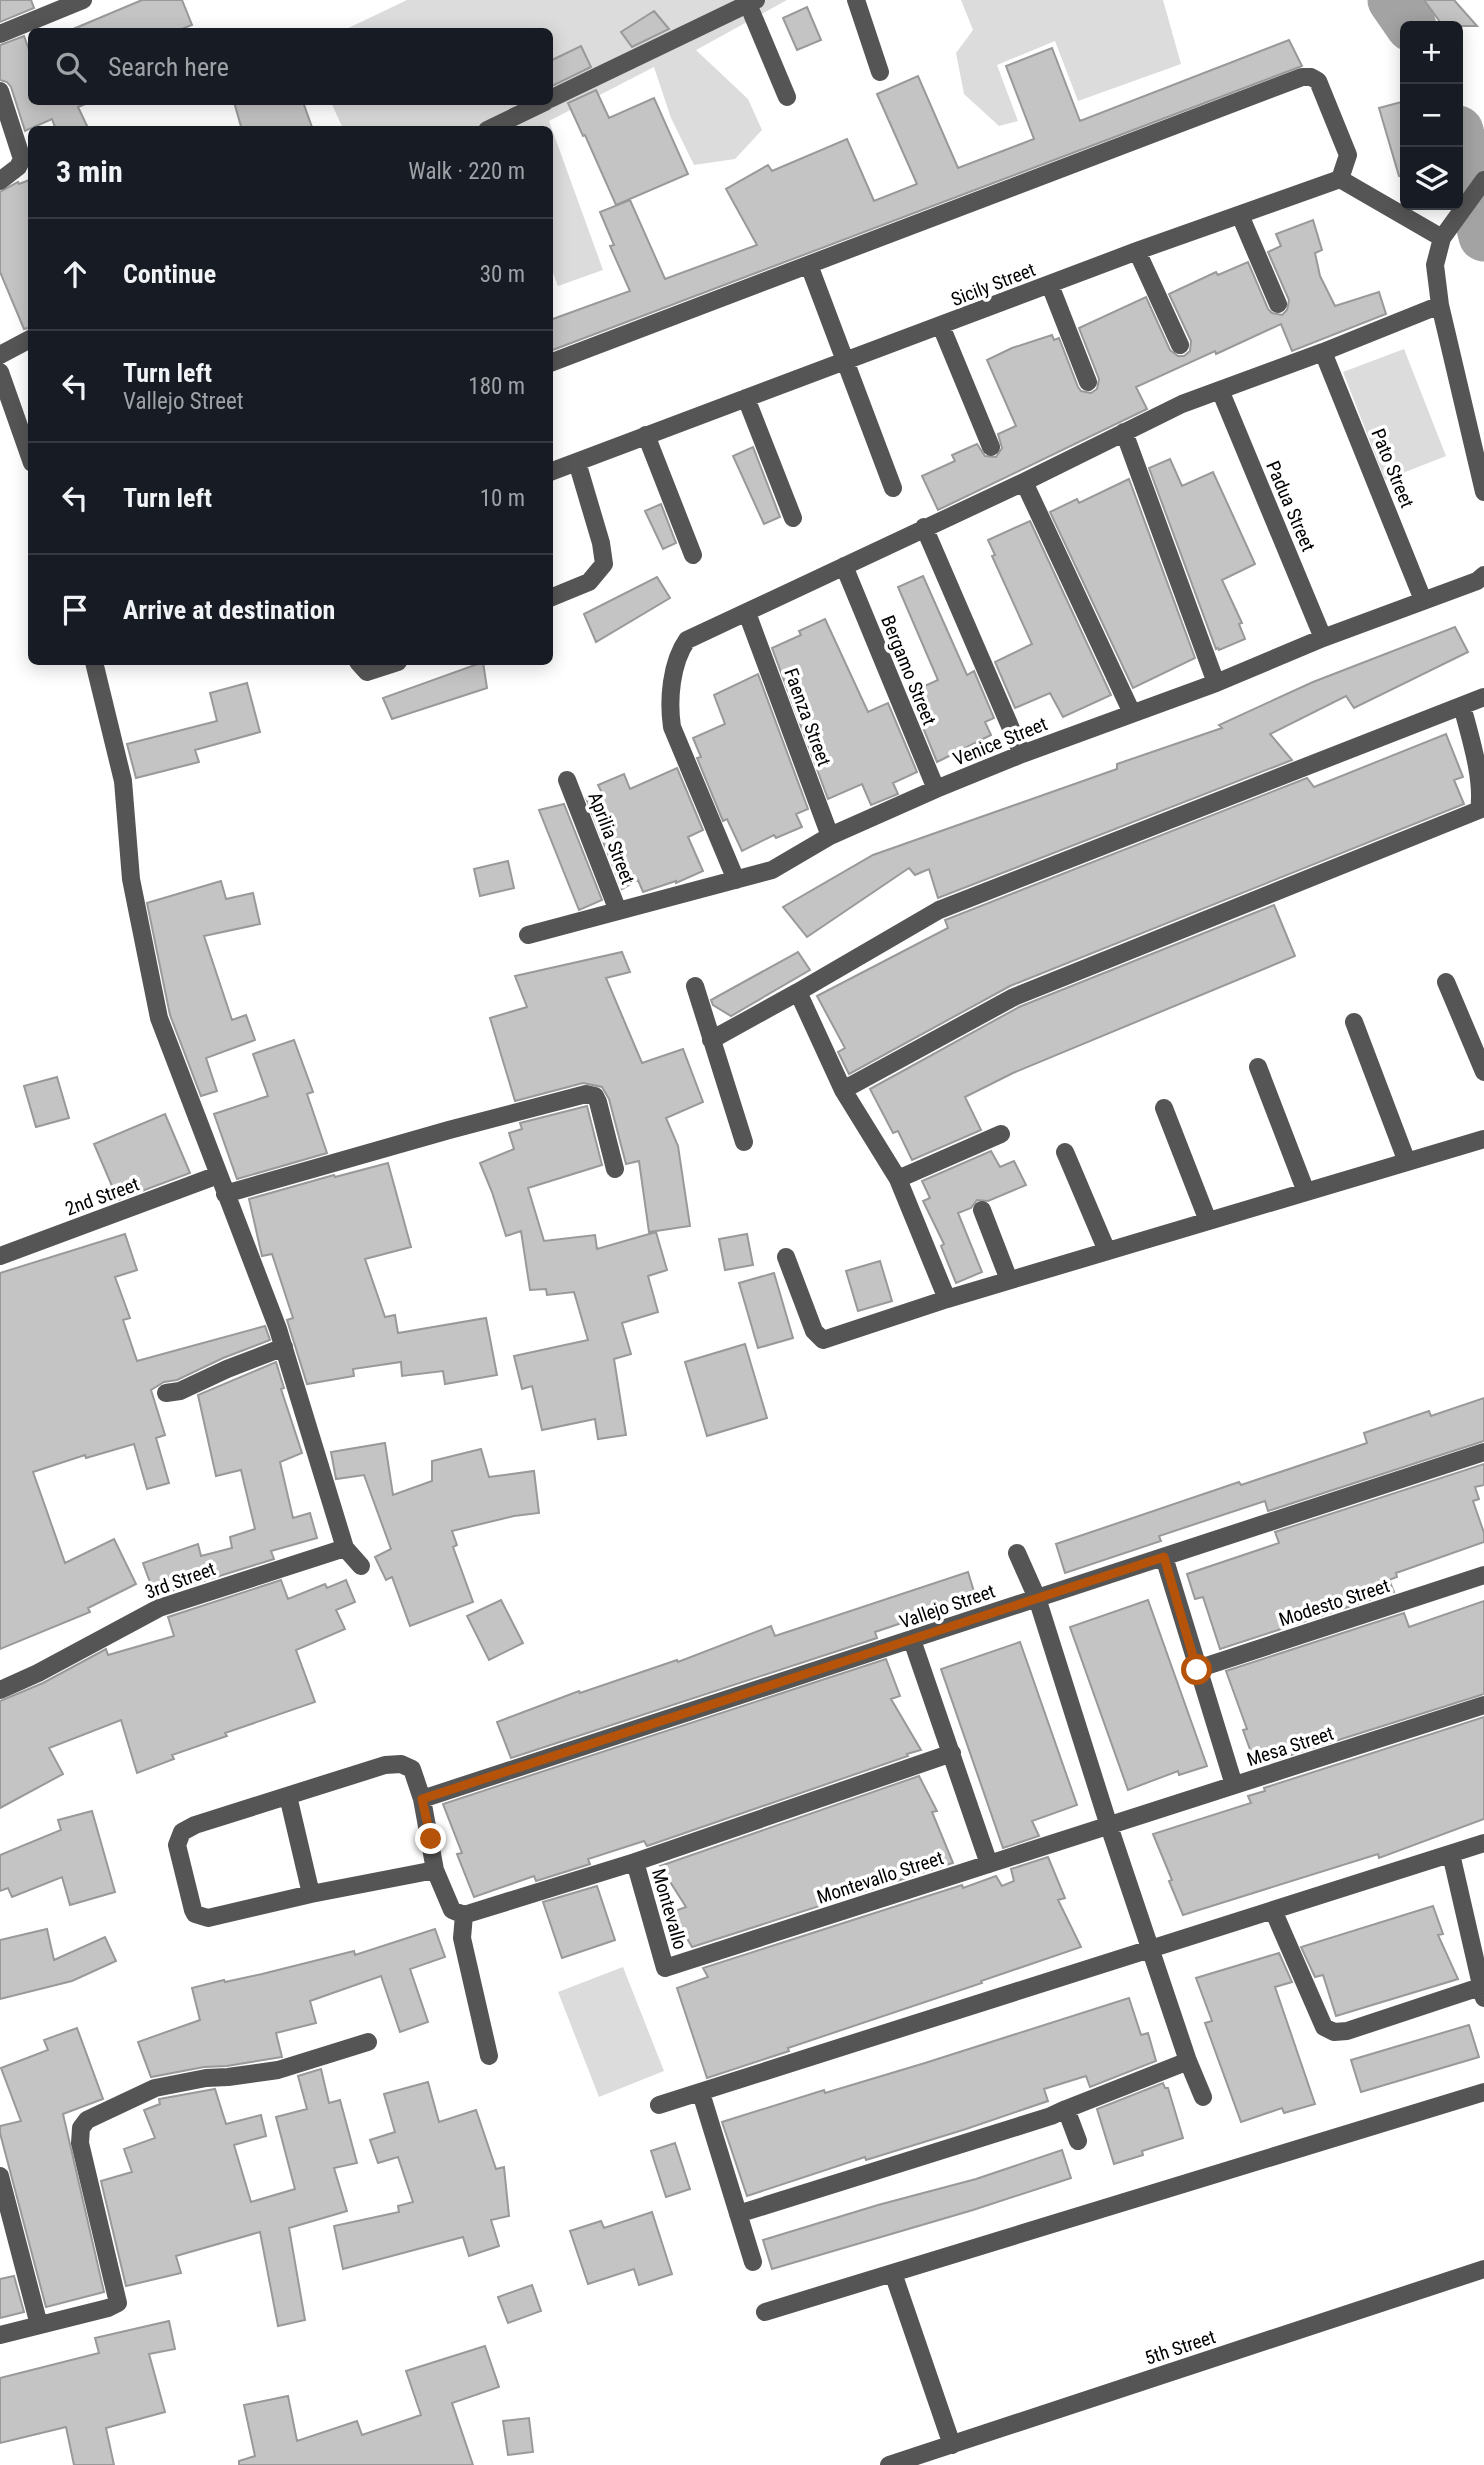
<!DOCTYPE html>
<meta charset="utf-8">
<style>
body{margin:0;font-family:"Roboto Condensed",sans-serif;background:#242831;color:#f1f3f6}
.controls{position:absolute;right:21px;top:21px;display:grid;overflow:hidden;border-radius:10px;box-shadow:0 4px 18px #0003}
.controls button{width:63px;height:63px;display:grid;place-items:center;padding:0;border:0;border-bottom:2px solid #363941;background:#171b24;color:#f1f3f6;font:35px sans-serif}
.stop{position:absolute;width:21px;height:21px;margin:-16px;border:5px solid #b45309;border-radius:50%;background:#fff}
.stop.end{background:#b45309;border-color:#fff;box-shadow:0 2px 7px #0008}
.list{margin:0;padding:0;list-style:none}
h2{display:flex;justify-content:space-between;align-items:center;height:91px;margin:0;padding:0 28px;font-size:30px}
h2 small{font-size:23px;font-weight:400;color:#9ea1a6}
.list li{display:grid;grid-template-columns:46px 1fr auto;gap:21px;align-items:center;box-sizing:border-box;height:112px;padding:0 28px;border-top:2px solid #363941}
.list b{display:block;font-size:26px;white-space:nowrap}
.list p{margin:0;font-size:23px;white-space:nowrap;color:#9ea1a6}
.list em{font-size:23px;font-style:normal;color:#9ea1a6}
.icon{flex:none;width:38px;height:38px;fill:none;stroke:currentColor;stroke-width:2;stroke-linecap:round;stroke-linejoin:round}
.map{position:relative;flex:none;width:1484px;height:2465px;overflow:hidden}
.search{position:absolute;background:#171b24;box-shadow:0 4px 18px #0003;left:28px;top:28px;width:525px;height:77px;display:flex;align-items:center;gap:18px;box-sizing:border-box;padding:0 24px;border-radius:10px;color:#9ea1a6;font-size:26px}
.panel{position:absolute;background:#171b24;box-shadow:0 4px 18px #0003;left:28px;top:126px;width:525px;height:539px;border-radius:10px}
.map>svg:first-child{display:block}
.green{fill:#dcdcdc}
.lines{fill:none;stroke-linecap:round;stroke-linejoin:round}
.river{stroke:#a3a3a3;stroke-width:51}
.building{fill:#c4c4c4;stroke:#999;stroke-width:2}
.minor{stroke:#555;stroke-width:18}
.route{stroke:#b45309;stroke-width:9}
.labels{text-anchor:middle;stroke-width:7;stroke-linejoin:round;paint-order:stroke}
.street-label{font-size:19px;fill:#000;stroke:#fff}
</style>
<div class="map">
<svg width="1484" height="2465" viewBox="0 0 1484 2465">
<rect width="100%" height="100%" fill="#fff"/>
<path class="green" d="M 407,0 L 787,0 L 696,50 L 748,99 L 762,130 L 735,159 L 694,165 L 671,118 L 654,67 L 549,121 L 603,270 L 558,286 L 550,265 L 550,130 L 343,129 L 331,102 L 550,102 L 550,32 L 342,31 Z
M 961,0 L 1163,0 L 1181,64 L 1078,101 L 1055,41 L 997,65 L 1018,121 L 999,126 L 964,94 L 956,53 L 973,30 Z
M 1404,349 L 1446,456 L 1385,480 L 1343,372 Z
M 623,1967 L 664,2071 L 599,2097 L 558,1992 Z"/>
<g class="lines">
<path class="river" d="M 1393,0 L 1411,26
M 1458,131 L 1484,236"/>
</g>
<path class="building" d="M 0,0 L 31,0 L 34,8 L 0,22 Z
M 142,0 L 182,0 L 192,25 L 174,32 L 66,32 Z
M 1424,0 L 1454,0 L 1477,26 L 1443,26 Z
M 807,7 L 821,40 L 797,50 L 783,18 Z
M 654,11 L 669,29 L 632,47 L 621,32 Z
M 24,36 L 32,58 L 32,102 L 90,102 L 78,107 L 89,130 L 56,130 L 52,119 L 25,131 L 11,87 L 7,82 L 0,80 L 0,45 Z
M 1289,40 L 1302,66 L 550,351 L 550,320 L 630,291 L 610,246 L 614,245 L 600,212 L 630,200 L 665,279 L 757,245 L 726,189 L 768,165 L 772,171 L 847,139 L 874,201 L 917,184 L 877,94 L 918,76 L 958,168 L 1034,139 L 1006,66 L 1052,48 L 1080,121 Z
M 581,46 L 591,67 L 550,87 L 550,61 Z
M 596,90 L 609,118 L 654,98 L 688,174 L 616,205 L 585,135 L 583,136 L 568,103 Z
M 1405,101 L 1405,175 L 1399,176 L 1379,108 Z
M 234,102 L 303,102 L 313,130 L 242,130 Z
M 32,179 L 32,327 L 24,329 L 0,272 L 0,192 L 18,182 L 19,184 Z
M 1313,220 L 1322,250 L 1315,253 L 1320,276 L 1335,306 L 1379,292 L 1386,314 L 1292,351 L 1281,324 L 1216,354 L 1215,351 L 1136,387 L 1147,409 L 938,510 L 922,476 L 955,461 L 952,455 L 977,444 L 985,456 L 996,457 L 1002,448 L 998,434 L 1016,426 L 987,360 L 1012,348 L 1052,335 L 1054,340 L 1059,338 L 1078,387 L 1081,391 L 1091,393 L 1097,389 L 1099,379 L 1079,328 L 1146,297 L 1170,350 L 1178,356 L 1184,356 L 1190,351 L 1191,341 L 1169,294 L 1216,272 L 1218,275 L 1248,262 L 1268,309 L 1272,313 L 1282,315 L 1287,310 L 1289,300 L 1268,252 L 1281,246 L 1276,234 Z
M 753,447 L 780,517 L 764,524 L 733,456 Z
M 1170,459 L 1182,486 L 1213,472 L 1255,564 L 1222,580 L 1242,623 L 1239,624 L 1245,639 L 1219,650 L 1218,648 L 1216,649 L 1149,468 Z
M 1129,479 L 1195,658 L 1133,688 L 1050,512 L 1077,499 L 1079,503 Z
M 661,504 L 676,543 L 663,549 L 645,511 Z
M 1030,521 L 1111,695 L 1063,717 L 1050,693 L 1015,708 L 995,662 L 1032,644 L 992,556 L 995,555 L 988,540 Z
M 923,576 L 967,675 L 974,671 L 994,718 L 985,722 L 991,735 L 937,762 L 909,693 L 938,680 L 898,587 Z
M 657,577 L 670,598 L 596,642 L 584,614 Z
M 825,619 L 868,712 L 888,703 L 917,772 L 893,783 L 898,794 L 871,805 L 862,784 L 828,799 L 772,648 L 801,635 L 799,631 Z
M 1455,627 L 1468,652 L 1354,708 L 1346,696 L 1270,734 L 1292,760 L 938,898 L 929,869 L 915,875 L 909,868 L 807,937 L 783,907 L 873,855 L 1117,769 L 1117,764 L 1222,728 L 1219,725 L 1313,682 Z
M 483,662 L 487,688 L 392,719 L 383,698 Z
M 758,674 L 808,809 L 796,814 L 802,827 L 776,838 L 774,835 L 742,851 L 727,819 L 723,821 L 697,758 L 701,757 L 693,738 L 725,724 L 714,695 Z
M 247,683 L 260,732 L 195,750 L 199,762 L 136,778 L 127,744 L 217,721 L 210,693 Z
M 1446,734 L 1463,777 L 1454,780 L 1464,804 L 1010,986 L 849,1074 L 838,1052 L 845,1048 L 817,996 L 948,928 L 945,920 L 1307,778 L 1314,787 Z
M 677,768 L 703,830 L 688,837 L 703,871 L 676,883 L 676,881 L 643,892 L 638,880 L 622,889 L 586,798 L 603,795 L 598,785 L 624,774 L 630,789 Z
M 564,804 L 602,900 L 579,910 L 539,810 Z
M 508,861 L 514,888 L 480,896 L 474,869 Z
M 221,881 L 226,899 L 253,893 L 260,924 L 204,936 L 232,1020 L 246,1015 L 255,1040 L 206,1058 L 217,1091 L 201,1096 L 170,1015 L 147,903 Z
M 1274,905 L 1295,956 L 1013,1073 L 965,1097 L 981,1130 L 912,1160 L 898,1131 L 893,1133 L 870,1089 L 1019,1007 Z
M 622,952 L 630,972 L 606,978 L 642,1063 L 683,1049 L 703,1102 L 666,1118 L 678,1146 L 690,1226 L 649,1232 L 639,1161 L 626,1164 L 609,1099 L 602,1087 L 583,1083 L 515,1101 L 490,1018 L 527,1007 L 515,976 Z
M 798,952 L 810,970 L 731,1016 L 713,1005 L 711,1000 Z
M 294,1040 L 313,1092 L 307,1094 L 327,1153 L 237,1179 L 214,1114 L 268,1096 L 253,1054 Z
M 57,1077 L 69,1118 L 36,1127 L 24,1086 Z
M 587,1106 L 602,1165 L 528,1188 L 544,1241 L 595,1235 L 597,1249 L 656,1232 L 667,1270 L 648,1276 L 658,1312 L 622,1323 L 631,1354 L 614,1359 L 626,1435 L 598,1439 L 595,1419 L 542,1430 L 532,1386 L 522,1389 L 514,1356 L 588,1340 L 574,1292 L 547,1295 L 546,1289 L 530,1290 L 521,1231 L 506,1236 L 492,1192 L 480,1163 L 514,1149 L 509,1133 L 522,1129 L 520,1123 Z
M 165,1114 L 190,1173 L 118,1200 L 94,1144 Z
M 991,1151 L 1000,1167 L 1014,1161 L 1026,1185 L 988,1201 L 977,1200 L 971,1208 L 958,1213 L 982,1272 L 956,1283 L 941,1246 L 944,1244 L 923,1201 L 930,1198 L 922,1181 Z
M 388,1163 L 411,1247 L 365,1259 L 385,1317 L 395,1315 L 398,1333 L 486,1318 L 497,1375 L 445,1384 L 443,1371 L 402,1376 L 401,1362 L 353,1369 L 354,1376 L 307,1384 L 287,1320 L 293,1318 L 272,1254 L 262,1256 L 249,1199 L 334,1175 L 335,1177 Z
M 125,1234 L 137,1270 L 115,1277 L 130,1318 L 123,1320 L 137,1361 L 265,1326 L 270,1340 L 223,1358 L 177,1380 L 164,1382 L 151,1390 L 165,1435 L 156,1438 L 169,1483 L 147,1489 L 134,1444 L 86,1458 L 85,1455 L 33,1472 L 65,1563 L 114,1539 L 136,1584 L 88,1608 L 90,1612 L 0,1649 L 0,1273 Z
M 747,1234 L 753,1265 L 725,1270 L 719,1239 Z
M 880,1261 L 892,1301 L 858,1311 L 846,1271 Z
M 774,1273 L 793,1338 L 758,1348 L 739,1283 Z
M 745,1344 L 767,1418 L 707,1436 L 685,1362 Z
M 276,1362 L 284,1388 L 281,1389 L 302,1453 L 280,1462 L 293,1518 L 310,1513 L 317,1538 L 271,1551 L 274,1559 L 155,1596 L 143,1563 L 198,1544 L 201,1556 L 232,1548 L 230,1537 L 255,1529 L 241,1470 L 216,1476 L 198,1395 Z
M 1484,1398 L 1484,1441 L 1268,1511 L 1265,1501 L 1159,1536 L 1161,1541 L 1065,1573 L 1056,1544 L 1239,1482 L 1241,1485 L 1367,1443 L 1364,1433 L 1429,1411 L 1431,1416 Z
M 385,1443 L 393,1495 L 432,1481 L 432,1461 L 481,1449 L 489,1477 L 534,1471 L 539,1513 L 514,1516 L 452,1531 L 457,1545 L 453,1547 L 473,1602 L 410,1626 L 392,1577 L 386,1580 L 375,1557 L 391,1549 L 364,1475 L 336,1479 L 331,1452 Z
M 1484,1464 L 1484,1485 L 1475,1487 L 1479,1499 L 1473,1501 L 1484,1533 L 1484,1542 L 1396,1573 L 1397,1577 L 1389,1580 L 1394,1592 L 1220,1649 L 1203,1597 L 1195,1599 L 1187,1574 L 1279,1543 L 1275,1532 Z
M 968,1572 L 976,1598 L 875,1632 L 877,1638 L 511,1758 L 497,1722 L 579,1691 L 580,1693 L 677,1660 L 678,1662 L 771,1626 L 775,1636 Z
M 281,1580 L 288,1599 L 325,1584 L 327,1588 L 346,1580 L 355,1602 L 336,1610 L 345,1629 L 296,1650 L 315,1702 L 225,1733 L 227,1736 L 172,1755 L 174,1759 L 137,1773 L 121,1720 L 49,1748 L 63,1774 L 0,1808 L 0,1701 L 43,1683 L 106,1649 L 108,1655 L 174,1636 L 168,1617 Z
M 501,1600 L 523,1643 L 489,1660 L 467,1616 Z
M 1148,1600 L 1207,1766 L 1179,1775 L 1178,1771 L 1128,1790 L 1070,1627 Z
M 1484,1601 L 1484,1694 L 1256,1766 L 1243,1730 L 1247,1729 L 1226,1671 L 1404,1613 L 1409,1627 Z
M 1020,1642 L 1077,1805 L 1032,1821 L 1039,1836 L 1003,1848 L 941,1669 Z
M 886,1659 L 900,1696 L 891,1699 L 921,1750 L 907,1754 L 908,1756 L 647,1846 L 644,1841 L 588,1859 L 590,1864 L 536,1881 L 534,1876 L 474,1897 L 457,1854 L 462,1853 L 443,1804 Z
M 1484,1717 L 1484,1819 L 1379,1858 L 1378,1854 L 1183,1915 L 1169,1881 L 1172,1880 L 1153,1834 L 1251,1803 L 1248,1796 L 1265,1791 L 1264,1788 Z
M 919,1776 L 937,1811 L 932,1812 L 953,1863 L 692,1947 L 672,1912 L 686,1907 L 660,1866 Z
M 92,1811 L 115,1892 L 70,1905 L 62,1877 L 12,1897 L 8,1888 L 0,1891 L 0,1855 L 61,1830 L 58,1820 Z
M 1048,1857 L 1065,1898 L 1058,1900 L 1081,1947 L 981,1981 L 982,1983 L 788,2048 L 789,2051 L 707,2078 L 677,1988 L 708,1977 L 703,1968 L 962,1885 L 963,1888 L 996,1876 L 1002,1886 L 1014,1881 L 1011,1869 Z
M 597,1886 L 615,1940 L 562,1958 L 543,1902 Z
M 1433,1906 L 1443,1934 L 1438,1935 L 1458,1979 L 1336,2016 L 1323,1975 L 1315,1977 L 1301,1947 Z
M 47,1929 L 54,1960 L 105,1937 L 116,1961 L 72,1981 L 0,1999 L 0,1940 Z
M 435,1929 L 445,1957 L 410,1969 L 428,2022 L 400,2032 L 381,1976 L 310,2001 L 316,2023 L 276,2033 L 282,2057 L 227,2066 L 204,2067 L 151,2077 L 138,2042 L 200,2020 L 192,1988 L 224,1980 L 225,1982 L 262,1974 L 354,1951 L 355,1955 Z
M 1279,1953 L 1292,1982 L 1275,1987 L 1315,2104 L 1284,2113 L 1282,2108 L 1241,2122 L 1205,2023 L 1212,2021 L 1196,1978 Z
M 1129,1998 L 1141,2035 L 1148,2033 L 1156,2061 L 1090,2087 L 1086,2076 L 1044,2089 L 1048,2101 L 966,2129 L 866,2160 L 865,2157 L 747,2196 L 722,2122 L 824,2090 L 825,2093 L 925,2063 Z
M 1469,2025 L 1479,2057 L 1361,2092 L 1351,2060 Z
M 77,2028 L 103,2099 L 63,2114 L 104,2292 L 46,2307 L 0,2133 L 0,2126 L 21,2121 L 1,2068 L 48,2050 L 44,2040 Z
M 321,2069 L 329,2103 L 340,2100 L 357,2163 L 334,2168 L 347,2211 L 289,2228 L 305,2320 L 278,2326 L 260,2232 L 176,2256 L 181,2273 L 126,2286 L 101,2181 L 132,2172 L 124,2149 L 155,2138 L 144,2110 L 160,2104 L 159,2099 L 215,2089 L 226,2124 L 261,2115 L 266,2136 L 234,2145 L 251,2202 L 295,2189 L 276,2117 L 307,2109 L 298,2076 Z
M 428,2082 L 439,2122 L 476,2110 L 496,2169 L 504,2167 L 509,2216 L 491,2220 L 499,2246 L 469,2256 L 463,2237 L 343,2269 L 334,2226 L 399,2212 L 398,2206 L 413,2202 L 398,2157 L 378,2163 L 370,2140 L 395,2132 L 384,2094 Z
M 1163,2083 L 1165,2088 L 1168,2088 L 1183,2138 L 1142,2151 L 1143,2155 L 1114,2164 L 1097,2109 Z
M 675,2143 L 690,2189 L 666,2197 L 651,2151 Z
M 1062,2150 L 1071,2178 L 973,2210 L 772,2269 L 763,2240 L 878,2205 L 976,2179 Z
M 652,2212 L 672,2274 L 639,2285 L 634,2269 L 588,2284 L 570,2231 L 601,2221 L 604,2228 Z
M 14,2276 L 24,2312 L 0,2318 L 0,2279 Z
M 532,2285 L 541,2311 L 508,2323 L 498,2297 Z
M 169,2321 L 175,2349 L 149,2354 L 165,2412 L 106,2428 L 114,2465 L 74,2465 L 66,2427 L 0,2443 L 0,2378 L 99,2353 L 95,2338 Z
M 485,2346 L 499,2387 L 452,2403 L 473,2465 L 239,2465 L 239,2461 L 255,2456 L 244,2405 L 288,2396 L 297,2441 L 357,2421 L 362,2435 L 421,2415 L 406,2371 Z
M 529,2418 L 533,2452 L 508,2455 L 503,2421 Z"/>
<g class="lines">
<path class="minor" d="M 856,0 L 880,72
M 748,4 L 787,97
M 0,34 L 83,0
M 0,91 L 22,159 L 18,167 L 0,181
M 550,99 L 756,0
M 487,130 L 545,102
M 1484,180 L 1442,238 L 1435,265 L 1440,305 L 1484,492
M 1240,215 L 1278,304
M 1137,251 L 1180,345
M 809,265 L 893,488
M 1050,285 L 1088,382
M 941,326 L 991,447
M 1323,352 L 1423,600
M 0,355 L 32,338
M 550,363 L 1302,77 L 1311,77 L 1318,81 L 1348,155 L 1340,179
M 0,372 L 32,463
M 1220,390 L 1323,638
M 746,398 L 793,518
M 1124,432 L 1216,683
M 646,435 L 693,555
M 550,472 L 1137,251 L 1340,179 L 1442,238
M 1024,482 L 1132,713
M 924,527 L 1022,754
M 844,566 L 936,789
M 550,598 L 589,582 L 604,564 L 601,543 L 577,462
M 747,613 L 830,836
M 94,662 L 123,781 L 131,879 L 159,1018 L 278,1329 L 345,1548 L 361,1566
M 358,662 L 367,672 L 398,662
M 567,780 L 618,911
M 736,880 L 672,727 C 668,700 671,663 687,640 L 1024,482 L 1182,404 L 1323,352 L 1440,305
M 528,935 L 772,870 L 830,836 L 936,789 L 1022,754 L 1216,683 L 1323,638 L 1477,581 L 1484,575
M 1446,982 L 1484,1072
M 695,986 L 744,1142
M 798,992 L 843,1090 L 898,1179 L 947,1299 L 1484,1139
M 1354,1022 L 1407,1162
M 711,1040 L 798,992 L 939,910 L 1484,697
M 1258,1067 L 1306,1192
M 843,1090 L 1014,997 L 1479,810 C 1484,780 1470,736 1462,706
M 1164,1108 L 1208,1221
M 1065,1152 L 1107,1251
M 898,1179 L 1001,1134
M 225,1194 L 449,1130 L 586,1094 L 595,1096 L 598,1102 L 615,1169
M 982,1210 L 1009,1280
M 0,1256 L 218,1175
M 786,1257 L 814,1331 L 823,1340 L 947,1299
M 166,1393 L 180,1391 L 227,1369 L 284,1347
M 1017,1553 L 1037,1598 L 1109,1826 L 1188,2061 L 1203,2097
M 1164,1557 L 1234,1785
M 912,1640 L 989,1864
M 1197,1669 L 1484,1575
M 0,1690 L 38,1673 L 159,1608 L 345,1548
M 288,1796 L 311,1894
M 422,1799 L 1484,1452
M 1451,1854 L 1484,1998
M 635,1862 L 665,1968 L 1484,1705
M 435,1870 L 311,1894 L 208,1918 L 195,1914 L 193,1910 L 177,1845 L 182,1832 L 195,1825 L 385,1765 L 401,1764 L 412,1769 L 422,1799 L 435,1870 L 452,1910 L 464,1915 L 635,1862 L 952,1753
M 1273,1910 L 1324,2027 L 1334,2032 L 1347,2031 L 1480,1987
M 464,1915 L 462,1938 L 489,2056
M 701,2093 L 753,2262
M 659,2105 L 1484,1843
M 1066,2109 L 1188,2061
M 0,2176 L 39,2325
M 738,2214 L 1051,2116 L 1066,2109 L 1078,2141
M 893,2273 L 952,2445
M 765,2312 L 1484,2092
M 0,2335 L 108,2308 L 118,2303 L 80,2143 L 81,2128 L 87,2120 L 155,2088 L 206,2078 L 228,2077 L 278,2070 L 368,2042
M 889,2465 L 1484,2269"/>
</g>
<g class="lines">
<path class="route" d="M 431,1839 L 422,1799 L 1164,1557 L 1197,1670"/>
</g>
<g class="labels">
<g class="street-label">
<text transform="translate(993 284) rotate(-21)" y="7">Sicily Street</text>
<text transform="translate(1393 468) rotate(68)" y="7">Pato Street</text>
<text transform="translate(1291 506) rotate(67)" y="7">Padua Street</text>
<text transform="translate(909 670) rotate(68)" y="7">Bergamo Street</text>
<text transform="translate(808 717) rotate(70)" y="7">Faenza Street</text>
<text transform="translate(1000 741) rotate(-22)" y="7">Venice Street</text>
<text transform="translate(612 838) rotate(69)" y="7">Aprilia Street</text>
<text transform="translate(102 1196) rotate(-20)" y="7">2nd Street</text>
<text transform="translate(180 1580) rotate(-20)" y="7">3rd Street</text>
<text transform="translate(1334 1602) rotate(-18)" y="7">Modesto Street</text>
<text transform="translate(947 1606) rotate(-19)" y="7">Vallejo Street</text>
<text transform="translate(1290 1746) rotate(-18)" y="7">Mesa Street</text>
<text transform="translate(880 1877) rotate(-18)" y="7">Montevallo Street</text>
<text transform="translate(670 1909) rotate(74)" y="7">Montevallo</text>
<text transform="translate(1180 2347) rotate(-18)" y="7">5th Street</text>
</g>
</g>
</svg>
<div class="controls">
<button>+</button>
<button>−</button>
<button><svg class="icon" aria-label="layers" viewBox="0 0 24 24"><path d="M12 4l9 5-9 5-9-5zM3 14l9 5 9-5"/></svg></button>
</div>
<div class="stop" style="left:1197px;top:1670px"></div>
<div class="stop end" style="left:431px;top:1839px"></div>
<div class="search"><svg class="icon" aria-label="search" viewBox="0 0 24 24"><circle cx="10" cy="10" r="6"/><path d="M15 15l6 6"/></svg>Search here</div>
<section class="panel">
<h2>3 min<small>Walk · 220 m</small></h2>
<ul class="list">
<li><svg class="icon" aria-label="ahead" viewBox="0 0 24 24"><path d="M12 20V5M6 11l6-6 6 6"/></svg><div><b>Continue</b></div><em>30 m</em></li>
<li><svg class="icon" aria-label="left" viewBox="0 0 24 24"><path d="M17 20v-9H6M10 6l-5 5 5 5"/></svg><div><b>Turn left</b><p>Vallejo Street</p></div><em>180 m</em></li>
<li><svg class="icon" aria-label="left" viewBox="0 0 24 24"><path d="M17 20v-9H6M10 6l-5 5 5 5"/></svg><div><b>Turn left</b></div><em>10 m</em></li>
<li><svg class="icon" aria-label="arrive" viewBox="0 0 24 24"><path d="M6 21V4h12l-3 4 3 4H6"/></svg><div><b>Arrive at destination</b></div></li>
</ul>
</section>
</div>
